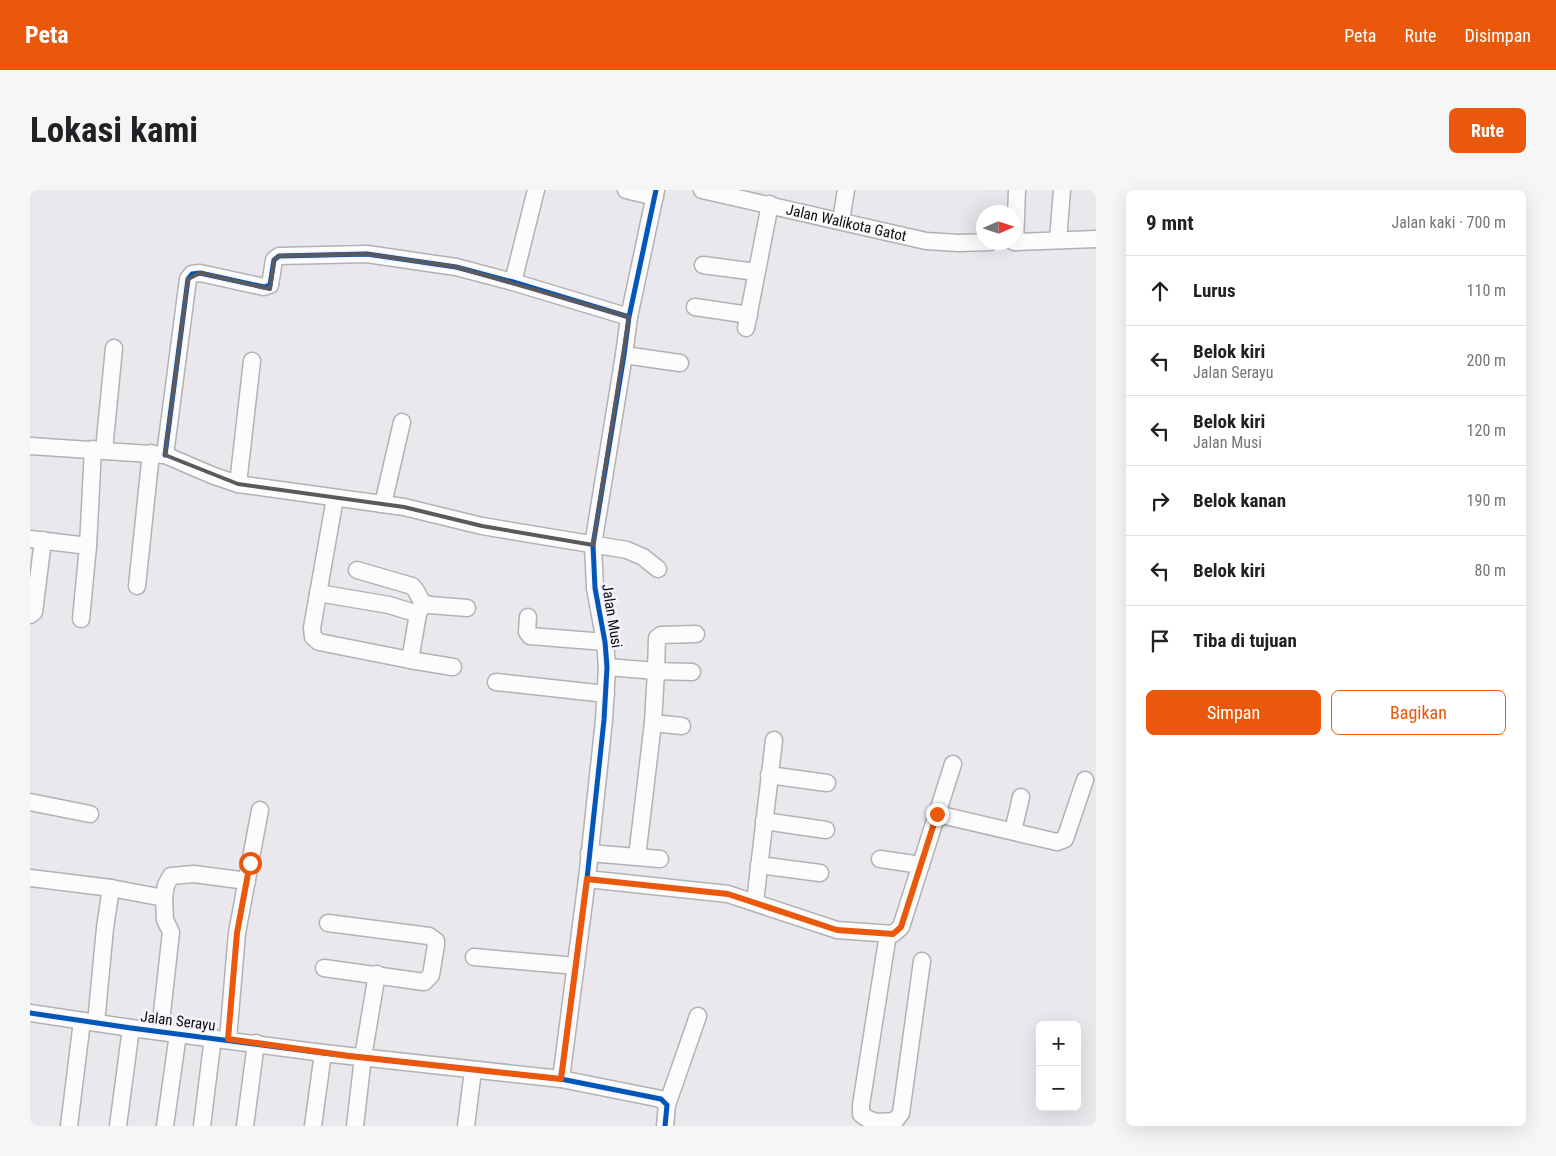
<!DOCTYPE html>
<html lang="id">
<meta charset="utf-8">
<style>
body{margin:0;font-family:"Roboto Condensed",sans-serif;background:#f6f6f6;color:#202124}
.controls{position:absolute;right:15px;bottom:15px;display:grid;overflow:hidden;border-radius:8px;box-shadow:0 5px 20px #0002}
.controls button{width:45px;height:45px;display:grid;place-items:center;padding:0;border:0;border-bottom:1px solid #e0e0e0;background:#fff;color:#202124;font:25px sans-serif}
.compass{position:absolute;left:946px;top:15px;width:45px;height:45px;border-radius:50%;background:#fff;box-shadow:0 5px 20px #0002;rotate:87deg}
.stop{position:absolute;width:15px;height:15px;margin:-11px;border:4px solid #ea580c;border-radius:50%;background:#fff}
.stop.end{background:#ea580c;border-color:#fff;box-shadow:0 1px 5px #0008}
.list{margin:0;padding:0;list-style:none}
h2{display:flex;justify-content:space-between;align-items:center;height:65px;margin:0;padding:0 20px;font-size:21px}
h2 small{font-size:16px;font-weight:400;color:#757577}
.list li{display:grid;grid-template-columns:32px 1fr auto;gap:15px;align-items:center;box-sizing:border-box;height:70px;padding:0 20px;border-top:1px solid #e0e0e0}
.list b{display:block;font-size:19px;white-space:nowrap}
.list p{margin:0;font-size:16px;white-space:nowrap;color:#757577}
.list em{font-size:16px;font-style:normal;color:#757577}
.actions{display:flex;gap:10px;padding:15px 20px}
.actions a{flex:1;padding:11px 0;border:1px solid #ea580c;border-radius:8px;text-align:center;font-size:18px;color:#ea580c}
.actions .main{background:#ea580c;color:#fff}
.icon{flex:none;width:28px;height:28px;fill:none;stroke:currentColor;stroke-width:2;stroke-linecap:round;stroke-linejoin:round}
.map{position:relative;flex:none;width:1066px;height:936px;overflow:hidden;border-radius:8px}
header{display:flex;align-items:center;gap:30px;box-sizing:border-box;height:70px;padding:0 25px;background:#ea580c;color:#fff}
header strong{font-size:24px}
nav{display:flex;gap:28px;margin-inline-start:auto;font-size:18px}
.intro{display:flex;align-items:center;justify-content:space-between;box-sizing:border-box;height:120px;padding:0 30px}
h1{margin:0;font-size:35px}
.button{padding:12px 22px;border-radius:8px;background:#ea580c;color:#fff;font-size:18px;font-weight:700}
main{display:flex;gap:30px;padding:0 30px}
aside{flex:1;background:#fff;border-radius:8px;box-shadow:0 5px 20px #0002}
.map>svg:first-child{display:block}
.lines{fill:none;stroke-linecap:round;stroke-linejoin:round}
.minor-casing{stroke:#b2b1b4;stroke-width:19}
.minor{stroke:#fcfcfc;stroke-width:16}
.cycleway-casing{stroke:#f7f3fc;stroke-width:8}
.cycleway{stroke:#0057b8;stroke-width:5}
.route{stroke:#ea580c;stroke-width:6}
.marked{fill:none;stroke:#5a595d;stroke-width:4;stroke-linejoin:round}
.labels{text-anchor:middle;stroke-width:5;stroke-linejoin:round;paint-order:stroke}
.street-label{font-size:15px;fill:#0d0c0f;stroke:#f7f3fc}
</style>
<header>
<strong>Peta</strong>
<nav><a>Peta</a><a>Rute</a><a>Disimpan</a></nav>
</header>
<div class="intro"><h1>Lokasi kami</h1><a class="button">Rute</a></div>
<main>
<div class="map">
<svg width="1066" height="936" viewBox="0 0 1066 936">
<rect width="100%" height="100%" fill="#eae8ed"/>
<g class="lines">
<g class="minor-casing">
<g id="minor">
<path d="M 596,0 L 625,7"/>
<path id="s1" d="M 672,0 L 896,51 L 928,53 L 960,52"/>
<path d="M 811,31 L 816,0"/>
<path d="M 1028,50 L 1032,0"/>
<path d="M 984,52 L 1066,49"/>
<path d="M 985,52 L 987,0"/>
<path d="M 673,75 L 726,82"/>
<path d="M 483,92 L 506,0"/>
<path d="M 665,117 L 719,125"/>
<path d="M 716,138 L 740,14"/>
<path d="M 594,165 L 650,173"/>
<path d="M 0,256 L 135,265 L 184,286 L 208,294 L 374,317 L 452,336 L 597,360 L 613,367 L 628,379"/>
<path d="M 74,260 L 84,158"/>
<path d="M 135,265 L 158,89 L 162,84 L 170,83 L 234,97 L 240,95 L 244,70 L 249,66 L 337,64 L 426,77 L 483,92 L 599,127"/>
<path d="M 208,294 L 222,171"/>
<path d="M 305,308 L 282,438 L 283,447 L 289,452 L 380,470 L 423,477"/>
<path d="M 353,314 L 372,232"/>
<path d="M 0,349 L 58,356"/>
<path d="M 327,380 L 382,396 C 388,401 388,407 393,413"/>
<path d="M 107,396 L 121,263"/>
<path d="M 288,403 L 359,415 L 388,424 L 380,470"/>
<path d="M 389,422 L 393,413 L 400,415 L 437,418"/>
<path d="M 0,425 L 4,422 L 13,350"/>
<path d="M 498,427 L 497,442 L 500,446 L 575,452"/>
<path d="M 51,429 L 58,356 L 63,259"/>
<path d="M 662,482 L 626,481 L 627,448 L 631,445 L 666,444"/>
<path d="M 466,492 L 576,504"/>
<path d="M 623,533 L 652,536"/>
<path d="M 739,585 L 797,593"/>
<path d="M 0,612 L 60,624"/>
<path d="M 907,624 L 1027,652 L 1035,649 L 1055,590"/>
<path d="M 734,631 L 796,640"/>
<path d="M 983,641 L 991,607"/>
<path d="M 559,663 L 607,667 L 623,533 L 626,481 L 577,477"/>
<path d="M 607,667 L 630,669"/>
<path d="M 850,669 L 891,675"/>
<path d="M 729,675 L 790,683"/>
<path d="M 0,688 L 81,698"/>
<path d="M 557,689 L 698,704 L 807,740 L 863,744 L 871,737 L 923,574"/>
<path d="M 134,708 L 136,695 L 141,686 L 164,684 L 217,691"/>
<path d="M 725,712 L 744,550"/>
<path d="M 858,744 L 831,915 L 831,924 C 842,934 851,932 865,931 L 871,923 L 892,771"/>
<path d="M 444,767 L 546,776"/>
<path d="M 294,778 L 394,792 L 401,785 L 406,755 L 406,751 L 399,746 L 298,733"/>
<path d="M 0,823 L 101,838 L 293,863 L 531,889 L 631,909 L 637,915 L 635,936"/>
<path d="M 66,833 L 75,738 L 81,698 L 134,708 L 135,730 L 141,742 L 130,841"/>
<path d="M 198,849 L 207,743 L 230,620"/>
<path d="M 531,889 L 557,689 L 574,530 L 577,477 L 575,452 L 565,398 L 563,355 L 594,165 L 599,127 L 626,0"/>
<path d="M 637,915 L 668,826"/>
<path d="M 39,936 L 52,831"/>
<path d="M 88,936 L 101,838"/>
<path d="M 135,936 L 148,844"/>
<path d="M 172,936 L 183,847"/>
<path d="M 215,936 L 226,853"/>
<path d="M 283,936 L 293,863"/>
<path d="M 325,936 L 333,867 L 347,784"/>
<path d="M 436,936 L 443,880"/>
</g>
</g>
<use href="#minor" class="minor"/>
<g class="cycleway-casing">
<path id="cycleway" d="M 135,265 L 158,89 L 162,84 L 170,83 L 234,97 L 240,95 L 244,70 L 249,66 L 337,64 L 426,77 L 483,92 L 599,127
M 0,823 L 101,838 L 293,863 L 531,889 L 631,909 L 637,915 L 635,936
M 531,889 L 557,689 L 574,530 L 577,477 L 575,452 L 565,398 L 563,355 L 594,165 L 599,127 L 626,0"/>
</g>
<use href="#cycleway" class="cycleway"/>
</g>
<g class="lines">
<path class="route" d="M 220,673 L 207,743 L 198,849 L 319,866 L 531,889 L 557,689 L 698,704 L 807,740 L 863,744 L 871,737 L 907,624"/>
</g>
<path class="marked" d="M 337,64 L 426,77 L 599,127 L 563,355 L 452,336 L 374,317 L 208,294 L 135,265 L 158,89 L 170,83 L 240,99 L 244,70 L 249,66 Z"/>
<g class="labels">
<g class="street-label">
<text dy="5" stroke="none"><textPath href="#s1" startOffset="148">Jalan Walikota Gatot</textPath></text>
<text transform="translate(582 426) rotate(81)" y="5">Jalan Musi</text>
<text transform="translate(148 831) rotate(7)" y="5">Jalan Serayu</text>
</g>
</g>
</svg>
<div class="controls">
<button>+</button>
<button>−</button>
</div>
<svg class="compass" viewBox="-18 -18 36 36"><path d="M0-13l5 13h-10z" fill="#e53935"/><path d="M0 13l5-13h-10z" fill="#757577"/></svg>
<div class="stop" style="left:220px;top:673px"></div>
<div class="stop end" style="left:907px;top:624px"></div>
</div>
<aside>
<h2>9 mnt<small>Jalan kaki · 700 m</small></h2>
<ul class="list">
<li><svg class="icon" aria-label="ahead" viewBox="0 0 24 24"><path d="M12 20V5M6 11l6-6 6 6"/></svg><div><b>Lurus</b></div><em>110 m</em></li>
<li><svg class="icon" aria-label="left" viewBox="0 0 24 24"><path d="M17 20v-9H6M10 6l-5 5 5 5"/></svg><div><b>Belok kiri</b><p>Jalan Serayu</p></div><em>200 m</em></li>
<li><svg class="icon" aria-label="left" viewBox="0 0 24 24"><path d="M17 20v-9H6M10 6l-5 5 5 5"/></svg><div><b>Belok kiri</b><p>Jalan Musi</p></div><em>120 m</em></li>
<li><svg class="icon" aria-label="right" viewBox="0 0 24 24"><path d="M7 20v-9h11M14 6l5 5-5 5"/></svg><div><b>Belok kanan</b></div><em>190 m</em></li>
<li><svg class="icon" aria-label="left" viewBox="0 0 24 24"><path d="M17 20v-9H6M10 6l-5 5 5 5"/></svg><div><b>Belok kiri</b></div><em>80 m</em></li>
<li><svg class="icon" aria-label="arrive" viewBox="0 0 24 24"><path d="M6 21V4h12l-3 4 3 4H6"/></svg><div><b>Tiba di tujuan</b></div></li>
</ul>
<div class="actions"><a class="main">Simpan</a><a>Bagikan</a></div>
</aside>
</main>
